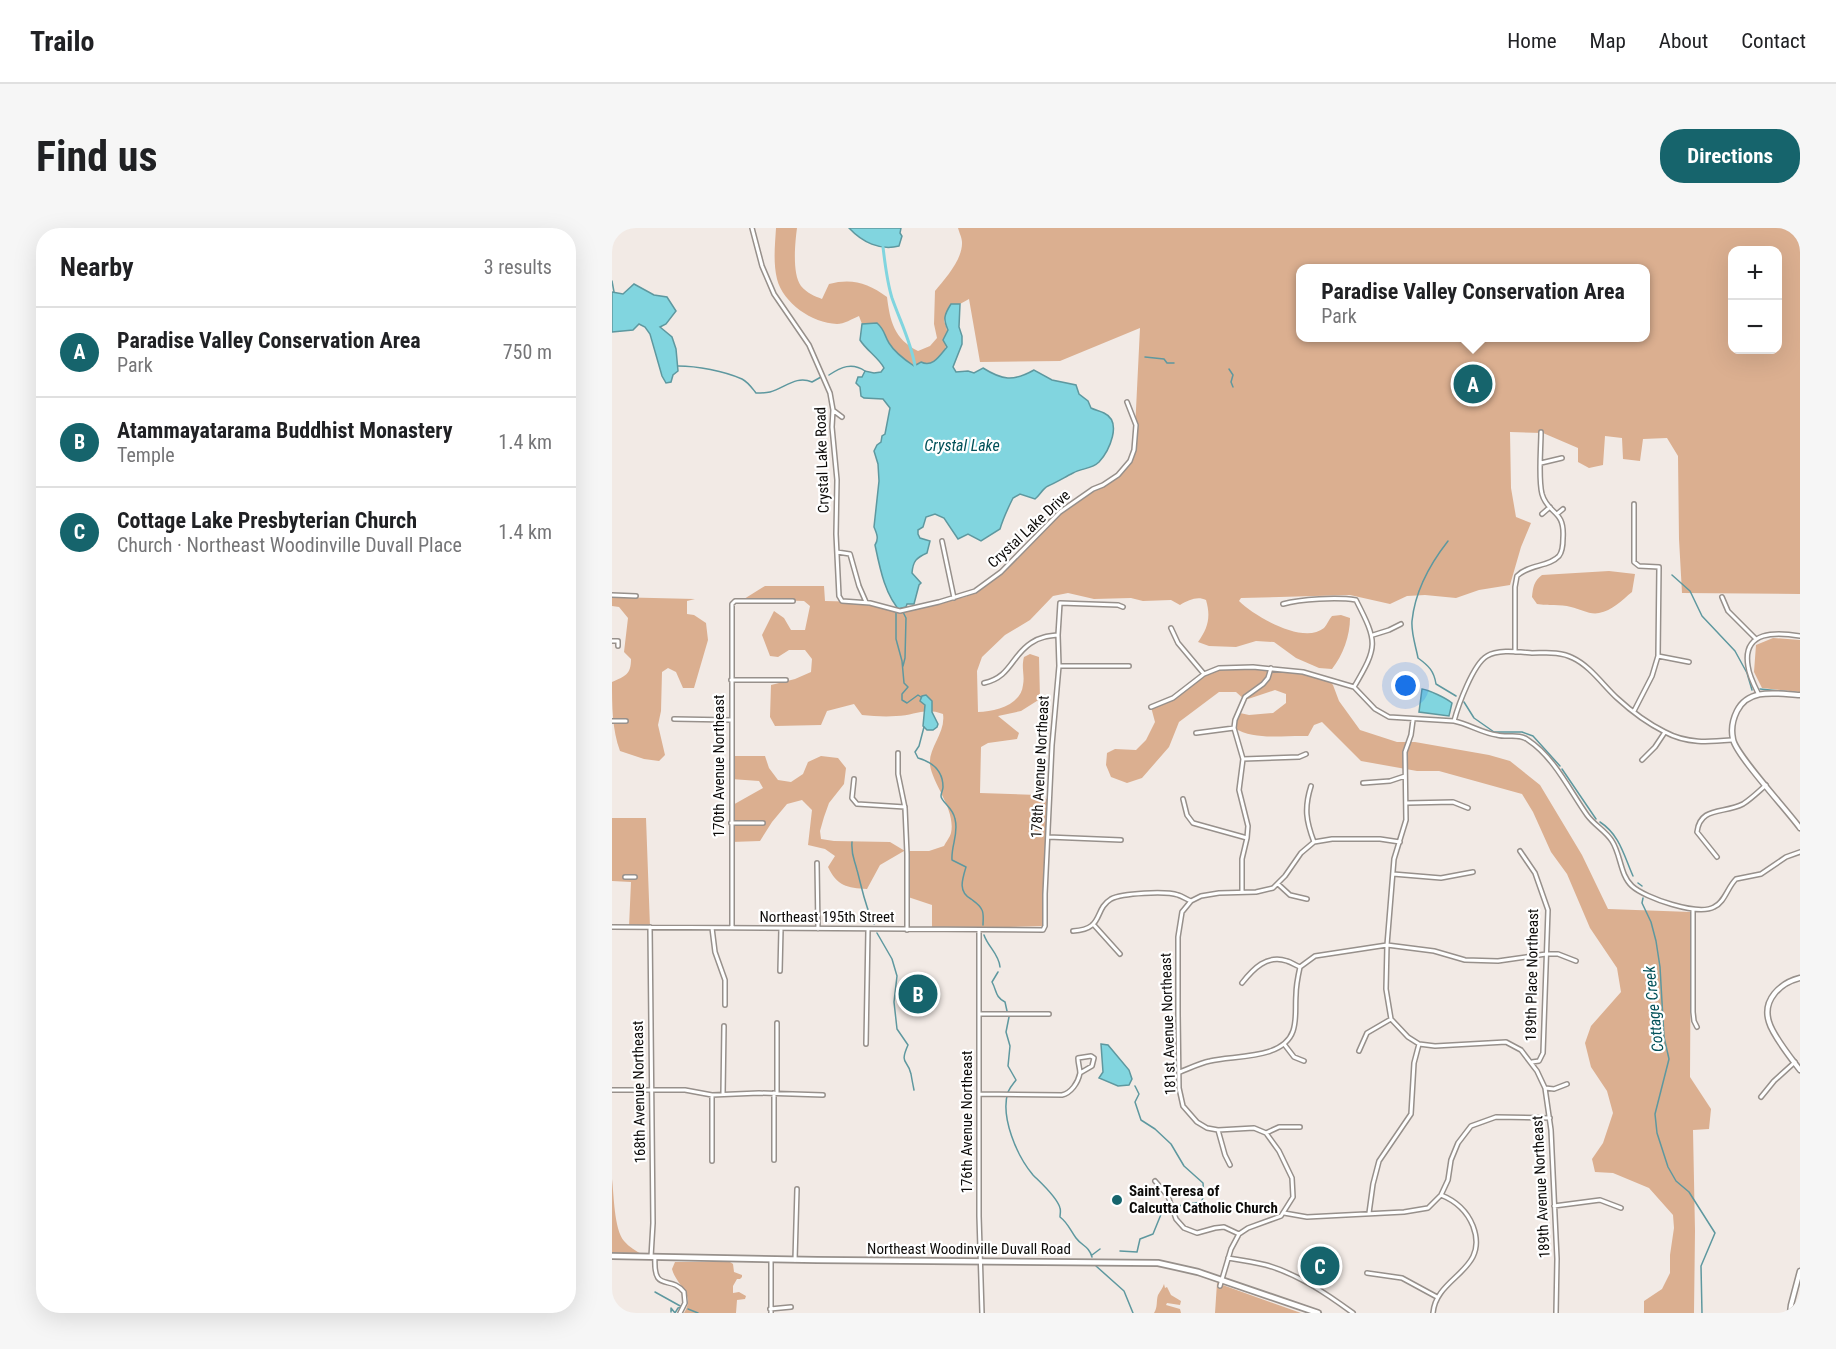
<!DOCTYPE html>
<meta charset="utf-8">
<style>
body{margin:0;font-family:"Roboto Condensed",sans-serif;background:#f6f6f6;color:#202124}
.controls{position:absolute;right:18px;top:18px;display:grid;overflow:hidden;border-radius:12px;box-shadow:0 6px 24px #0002}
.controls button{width:54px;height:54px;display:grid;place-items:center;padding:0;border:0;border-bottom:2px solid #e0e0e0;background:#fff;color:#202124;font:30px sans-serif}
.you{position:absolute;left:794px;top:458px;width:21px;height:21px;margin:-15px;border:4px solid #fff;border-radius:50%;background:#1a73e8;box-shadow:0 0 0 9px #1a73e833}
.badge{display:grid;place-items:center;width:39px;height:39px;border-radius:50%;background:#16646c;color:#fff;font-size:20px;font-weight:700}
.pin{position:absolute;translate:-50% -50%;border:3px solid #fff;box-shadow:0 2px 6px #0006}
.popup{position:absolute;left:684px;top:36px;width:354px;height:78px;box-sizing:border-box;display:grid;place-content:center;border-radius:12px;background:#fff;filter:drop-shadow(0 2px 4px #0005);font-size:20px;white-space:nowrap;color:#757577}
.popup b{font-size:22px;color:#202124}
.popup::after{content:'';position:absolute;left:50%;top:100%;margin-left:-12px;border:12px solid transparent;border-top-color:#fff}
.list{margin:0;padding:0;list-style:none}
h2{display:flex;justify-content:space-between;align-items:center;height:78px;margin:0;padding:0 24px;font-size:26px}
h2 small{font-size:20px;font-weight:400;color:#757577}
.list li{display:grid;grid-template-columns:39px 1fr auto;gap:18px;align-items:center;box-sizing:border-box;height:90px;padding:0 24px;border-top:2px solid #e0e0e0}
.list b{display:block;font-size:22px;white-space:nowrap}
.list p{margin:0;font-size:20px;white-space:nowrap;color:#757577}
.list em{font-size:20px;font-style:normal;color:#757577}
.map{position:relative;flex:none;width:1188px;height:1085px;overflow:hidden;border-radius:24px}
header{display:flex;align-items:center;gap:36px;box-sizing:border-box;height:84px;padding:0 30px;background:#fff;border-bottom:2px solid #e0e0e0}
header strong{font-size:28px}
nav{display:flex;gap:33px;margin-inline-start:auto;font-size:21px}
.intro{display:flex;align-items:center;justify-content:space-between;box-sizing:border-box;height:144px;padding:0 36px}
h1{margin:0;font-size:42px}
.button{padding:15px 27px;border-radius:24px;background:#16646c;color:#fff;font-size:21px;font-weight:700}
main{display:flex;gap:36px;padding:0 36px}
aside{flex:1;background:#fff;border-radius:24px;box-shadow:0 6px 24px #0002}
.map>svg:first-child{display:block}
.green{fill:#dbaf90;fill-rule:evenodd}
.water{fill:#81d5df;stroke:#5e989f;stroke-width:1.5}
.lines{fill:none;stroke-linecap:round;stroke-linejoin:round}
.stream{stroke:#5e989f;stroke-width:1.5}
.canal{stroke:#81d5df;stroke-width:3}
.minor-casing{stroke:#97908b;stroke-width:6}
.tertiary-casing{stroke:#97908b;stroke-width:7}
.secondary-casing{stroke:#97908b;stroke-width:8}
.minor{stroke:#fff;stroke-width:3}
.tertiary{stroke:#fff;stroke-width:4}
.secondary{stroke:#fff;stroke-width:4.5}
.poi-dot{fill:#16646c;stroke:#fff;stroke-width:2}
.labels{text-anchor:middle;stroke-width:4.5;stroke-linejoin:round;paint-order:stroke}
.street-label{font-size:15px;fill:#0d0b09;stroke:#fff}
.poi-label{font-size:15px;font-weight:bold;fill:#0d0b09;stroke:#fff;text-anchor:start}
.water-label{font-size:16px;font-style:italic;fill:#005058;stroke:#fff}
</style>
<header>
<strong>Trailo</strong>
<nav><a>Home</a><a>Map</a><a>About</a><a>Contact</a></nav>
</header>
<div class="intro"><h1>Find us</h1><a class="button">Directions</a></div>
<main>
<aside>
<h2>Nearby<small>3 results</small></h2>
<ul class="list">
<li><span class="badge">A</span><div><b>Paradise Valley Conservation Area</b><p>Park</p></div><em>750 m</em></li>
<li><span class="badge">B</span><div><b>Atammayatarama Buddhist Monastery</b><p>Temple</p></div><em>1.4 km</em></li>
<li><span class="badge">C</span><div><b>Cottage Lake Presbyterian Church</b><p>Church · Northeast Woodinville Duvall Place</p></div><em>1.4 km</em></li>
</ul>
</aside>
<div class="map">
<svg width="1188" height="1085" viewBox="0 0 1188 1085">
<rect width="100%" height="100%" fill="#f2eae5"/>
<path class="green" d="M 164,0 L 185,0 C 183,15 180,46 189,58 C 195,65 202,68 210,71 L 217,56 C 240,50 256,55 275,69 C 278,93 282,111 306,123 L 318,118 L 325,110 L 322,96 L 323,63 C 333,51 351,31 350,14 C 350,10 347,4 346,0 L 1188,0 L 1188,366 L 1070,365 L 1067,311 L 1066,228 L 1055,210 L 1031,211 L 1028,233 L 1011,231 L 1010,210 L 993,208 L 991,237 L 977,240 L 966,234 L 966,220 L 931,205 L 898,204 L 899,260 L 904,289 L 919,295 L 909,319 L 898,357 L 867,362 L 844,370 L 813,367 L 795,368 L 778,376 L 738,367 L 629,370 L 627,373 C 642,388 691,417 712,400 C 715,397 717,391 720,388 L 729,387 L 738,390 C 738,408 731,427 720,441 L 707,440 L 684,430 L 662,414 L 644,413 L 624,419 L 597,418 L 586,414 C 596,400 599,389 594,372 C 585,368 577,372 568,377 L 559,372 L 531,373 L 519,370 L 482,371 L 456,365 L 441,368 L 418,392 L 393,407 L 370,429 L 365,443 L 366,484 C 383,484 409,477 411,457 C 413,447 409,440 412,429 L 418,426 L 427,429 L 428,471 L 409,483 L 386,488 L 407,505 L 405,511 L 376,515 L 369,519 L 368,565 L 426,567 L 439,573 L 437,588 L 433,698 L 320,701 L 320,677 L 293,668 L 292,623 L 268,637 L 255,661 C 235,660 225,658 216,639 L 223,628 L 213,621 L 196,617 L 200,582 L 190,572 L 175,576 L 160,594 L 148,613 L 119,614 L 119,578 L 151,560 L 147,553 L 119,551 L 119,528 L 153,528 L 157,540 L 166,552 L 179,554 L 191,546 L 196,534 L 209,528 L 226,530 L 234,540 L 232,556 L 217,575 L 212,589 L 208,603 L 209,611 L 222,613 L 278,614 L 293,623 L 317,623 L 332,618 C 334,614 338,609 339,605 C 344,582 321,557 318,537 C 316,520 334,505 331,486 C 311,479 303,488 284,488 C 273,489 261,488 250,487 L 242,476 L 215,483 L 209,497 L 163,498 L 158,489 L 159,457 L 183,451 L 199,444 L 200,431 L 193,422 L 177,422 L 166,429 L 158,428 L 150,407 L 162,383 L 172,390 L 179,402 L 193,402 L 198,378 L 192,373 L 132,371 L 153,358 L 212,358 L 213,373 L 254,374 L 288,383 L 353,369 L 364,364 L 389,344 L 460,274 L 506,247 L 518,233 L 522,222 L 528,100 L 448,133 L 368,134 L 357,71 L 348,76 L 339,77 L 332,93 C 339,108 336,124 322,134 C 318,137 308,137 303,138 C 293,133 283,126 278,116 C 272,107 273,103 265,95 L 250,96 L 247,88 C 240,91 232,96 225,96 C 200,95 171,75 165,51 C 161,34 163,17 164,0 ZM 1120,22 L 1166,22 L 1166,122 L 1120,122 ZM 688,40 L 1034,40 L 1034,110 L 688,110 Z
M 997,343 L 1023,346 L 1020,364 C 1010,372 1000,383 987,385 C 978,387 968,381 959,379 C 948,376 936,378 925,376 L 920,369 C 921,359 922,353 930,347 Z
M 0,369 L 83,371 L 75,373 L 75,386 L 82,387 L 94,395 L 96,412 L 82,460 L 71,460 L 64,444 L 56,440 L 50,444 L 49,483 L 46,497 L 53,527 L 47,533 L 32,531 L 8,523 C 0,502 0,477 0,454 C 13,448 19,447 19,431 L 12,424 L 16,390 L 7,379 L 0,378 Z
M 1161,410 L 1188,412 L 1188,464 L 1150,460 L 1142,444 L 1144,417 Z
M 641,439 L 691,444 L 716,451 L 721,457 L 727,473 L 748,502 L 785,514 L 803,514 L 877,527 L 898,533 L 928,557 L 970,627 L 996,681 L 1079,684 L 1078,849 L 1099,881 L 1097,901 L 1081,902 L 1083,1003 L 1082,1085 L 1032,1085 L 1032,1073 L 1050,1061 L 1058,1045 L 1058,1027 L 1062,1000 L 1061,987 L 1037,960 L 1001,945 L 983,944 L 980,931 L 991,915 L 1001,885 L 995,863 L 979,839 L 973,815 L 979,798 L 1009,764 L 1005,740 L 978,700 L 955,646 L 939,624 L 921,584 L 910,566 L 827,543 L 805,543 L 749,533 L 710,494 L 702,497 L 696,508 C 672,507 644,513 622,500 L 623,492 L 628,485 L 637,487 L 661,485 L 674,475 L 674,466 L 663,462 L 633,472 L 624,464 L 607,464 L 567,494 L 557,519 L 530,550 L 515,555 L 499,549 L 494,537 L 495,525 L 503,521 L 524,522 L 534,512 L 543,494 L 539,479 L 561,470 L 592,446 L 607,440 Z
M 0,590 L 34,590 L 38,699 L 17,699 L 19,654 L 0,653 Z
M 0,951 C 2,967 2,1001 12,1013 C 17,1019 24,1023 31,1027 L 0,1027 Z
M 63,1034 L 118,1034 L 121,1036 L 122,1044 L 130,1047 L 130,1049 L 128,1051 L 125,1051 L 121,1058 L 121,1065 L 127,1064 L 134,1068 L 133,1071 L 125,1072 L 124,1085 L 72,1085 C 84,1065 65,1059 60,1041 Z
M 605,1055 L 689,1085 L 603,1085 Z
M 552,1056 L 553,1060 L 555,1059 L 559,1067 L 569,1073 L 568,1077 L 555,1075 L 554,1077 L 568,1081 L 569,1085 L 542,1085 C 546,1079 544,1073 546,1067 C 548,1063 551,1060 552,1056 Z"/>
<path class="water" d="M 237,0 L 289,0 L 288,5 L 290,8 L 287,18 C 268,23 250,14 237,0 Z
M 22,56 L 42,67 L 55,69 L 64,83 L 54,96 L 48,99 L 60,109 L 64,121 L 66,143 L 61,147 L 59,154 L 54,155 L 50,148 L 38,106 L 33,99 L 27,96 L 21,102 L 0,104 L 0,64 L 11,66 Z
M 339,76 L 348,76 L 347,99 L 350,108 L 350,116 L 341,139 L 344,144 L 356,143 L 362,145 L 371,140 C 390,152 401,154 422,142 L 440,152 L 464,157 L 467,166 L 476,173 L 479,180 C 483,182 488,183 492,185 C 511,194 497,223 487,234 C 480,241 470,240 461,245 C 453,249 445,254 436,258 C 431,260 428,267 423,271 L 408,266 L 401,270 C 396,280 391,291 388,301 L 369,313 L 356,306 L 346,311 L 332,290 L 323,286 L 314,289 L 311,299 L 306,302 L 306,306 L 308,310 L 318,313 L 315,325 C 304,330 301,333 300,345 L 309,355 L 307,357 L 302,376 L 295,376 L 294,379 L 289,380 L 289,384 C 273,367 268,341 263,317 C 267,311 265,306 262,299 L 267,253 L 266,236 L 262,223 L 265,217 L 269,214 L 270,208 L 273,206 L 278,180 L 271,171 L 252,170 L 249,168 L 248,159 L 244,155 L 246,149 L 250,149 L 253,143 L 262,145 L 269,144 L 272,140 C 267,130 254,122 248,112 L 250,96 L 265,95 C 273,102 272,107 277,115 C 283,125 293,132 302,138 L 309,134 C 321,140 328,127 335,119 L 331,112 L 336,102 C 331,91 332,87 339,76 Z
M 810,461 C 817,462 834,470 840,475 L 837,488 L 807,484 Z
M 314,467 L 320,473 L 320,484 L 326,496 L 325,499 L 321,502 L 315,502 L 311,498 L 313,477 L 308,473 L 310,468 Z
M 489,816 L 496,817 L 517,842 L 520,851 L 517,857 L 506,858 L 487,850 L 491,844 Z"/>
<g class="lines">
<path class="stream" d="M 0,53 L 2,64
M 533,129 L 552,131 L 555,135 L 562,135
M 66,138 C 85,138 112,143 130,151 C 136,154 140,160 144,165 C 148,165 154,165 158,164 C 173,160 184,147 200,154 L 209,149
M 617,141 L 621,147 L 619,154 L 621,159
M 217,147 C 229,139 240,134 253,143
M 836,313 C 818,336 803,363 800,393 C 799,405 804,419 806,430 C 817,438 822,443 824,456 L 844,468
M 1060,347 L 1078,363 L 1090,388 L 1123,423 L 1135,445 L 1140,462
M 284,384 L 284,411 L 290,433 L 292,455 L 296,459 L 290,466 L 290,472 L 295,475 L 306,467 L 309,469
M 291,384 L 294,390 L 293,430 L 291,438
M 1148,461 L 1188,465
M 852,474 L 862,490 L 882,504 L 910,504 L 921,508 L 948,538
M 312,499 L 307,518 L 303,524 L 306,530 C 320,534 331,543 331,559 C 331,562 329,565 329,568 C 329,574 341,579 343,591 C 347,606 339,617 340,632 L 354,639 C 350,652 346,664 359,671 C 363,674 368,677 370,682 C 372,686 371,693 371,697
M 950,541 L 984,591
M 988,594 C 1008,607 1012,628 1021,648
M 240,614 C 239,627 242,630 245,642 C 250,660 253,679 262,696
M 1026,655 L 1030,658
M 1031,670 L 1030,675 L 1039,694 L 1044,713 L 1048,739 L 1052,809 L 1057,831 L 1043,886 L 1045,905 L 1056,939 L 1064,953 L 1077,964 L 1103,1005 L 1089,1038 L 1090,1085
M 265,705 L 280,731 L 285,748 L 282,774 L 285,801 L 296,817 C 287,837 296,831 299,846 C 300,852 301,857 302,862
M 372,707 C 376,719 387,726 388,739
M 386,744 L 380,754 C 385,763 383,769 393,774 L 395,783
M 397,789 L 394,804 L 398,818 L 396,838 L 404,852 C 401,856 398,859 396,864 C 388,889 405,928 421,947 C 429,955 445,969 448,980 C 449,983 448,986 448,989 C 456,995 458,1002 464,1010 C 470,1018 477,1018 480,1029
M 523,858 L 527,866 L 523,874 L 529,892 L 543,901 L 559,916 L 572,938 L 591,955 L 592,968 L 589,974 L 570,977 L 565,979
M 508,1023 L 525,1024 L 528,1011 L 541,1006 L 552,979
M 480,1027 L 488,1021
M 484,1038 L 512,1063 L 521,1085
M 43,1064 L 70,1079 L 66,1080 L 63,1085 L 59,1080 L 59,1084
M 76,1081 L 86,1085"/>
<path class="canal" d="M 271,19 C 273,36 275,54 280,70 C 288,93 299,114 303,138"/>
<g class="minor-casing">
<path id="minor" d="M 140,0 L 150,38 L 162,66 L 197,117 L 218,165 L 221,182 L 220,199 L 225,252 L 224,306 L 227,368 L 230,373 L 258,375 L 288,383 L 327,374 L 363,363 L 389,344 L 448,284 L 481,261 L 491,257 L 506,247 L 518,233 L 522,222 L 524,197 L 515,174
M 222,183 L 230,189
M 929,235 L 950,230
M 930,286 L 938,279
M 945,286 L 951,281
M 330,313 L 342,370
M 225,324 L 238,326 L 247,358 L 254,374
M 0,367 L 24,368
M 1110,369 L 1116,383 L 1144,411
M 671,376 C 689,371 725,369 744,372 C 766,415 766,418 742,459
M 559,400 L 566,415 L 592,446
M 761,407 L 777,402 L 789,396
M 0,413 L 6,413 L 6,418
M 903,424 L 903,359 L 905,348 C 917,336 937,339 947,328 C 951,323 951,316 951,310 C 953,281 936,287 930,266 C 926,250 929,221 929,204
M 1046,428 L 1077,434
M 447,438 L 517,438
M 119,452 L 174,452
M 372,455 C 399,449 399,428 419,415 C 427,409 437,408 446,407
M 1146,465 C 1142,457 1137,447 1136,438 C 1130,402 1165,404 1188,408
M 539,479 L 561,470 L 592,446 L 607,440 L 641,439 L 691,444 L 742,459 L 763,481 L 777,489 L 842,493 C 857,496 870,505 885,507 C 896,510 907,505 916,512 C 942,529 958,563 975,587 C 982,597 994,603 1000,613 C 1009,627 1008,647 1020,658 C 1033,670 1086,688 1102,679 C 1113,674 1115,660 1124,651 L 1149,646 L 1174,629 L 1188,624
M 1022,483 L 1040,448 L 1046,428 L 1047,339 L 1027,338 L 1022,334 L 1022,276
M 62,491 L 119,492
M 801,492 L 799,507 L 793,524 L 794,592 L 782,631 L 775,717 L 774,761 L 779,791 L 796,809 L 807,816 L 823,818 L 894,814 L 909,822 L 925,843 L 933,860 L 939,902 L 945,1031 L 944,1085
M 0,493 L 14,493
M 842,493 C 846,478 861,436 875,428 C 886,421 907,424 920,425 C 933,425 948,423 961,430 C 978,438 991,457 1005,470 C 1018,482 1037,496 1053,504 C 1075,516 1097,514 1120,512
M 584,505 L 622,500
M 286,525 L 286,546 L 293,580 L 295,626 L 295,702
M 631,531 L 687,529 L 694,526
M 1030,532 L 1043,519 L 1053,504
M 242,551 L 240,570 L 245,576 L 293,579
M 751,555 L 778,553 L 793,548
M 699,558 C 692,580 694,593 702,614
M 571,571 L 575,587 L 581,595 L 635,610
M 795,575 L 841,574 L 856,580
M 119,595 L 151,595
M 436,609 L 509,612
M 908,623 L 923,645 L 936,682 L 931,825 L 927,833 L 920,834
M 1105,629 L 1085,604 C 1088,578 1112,586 1131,576 C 1139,571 1147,563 1154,557
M 205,635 L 206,701
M 781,646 L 829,650 L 861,644
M 13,649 L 23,649
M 666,656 L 678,667 L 695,671
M 630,664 L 630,631 L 635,610 L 636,598 L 627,562 L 631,531 L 622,500 L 623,492 L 633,469 L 651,456 L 656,450 L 659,440
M 1081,682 L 1081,784 L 1082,793 L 1085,799
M 481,696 L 508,726
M 0,699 L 431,702 L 433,698 L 433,666 L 440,517 L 447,438 L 446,407 L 448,375 L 506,377 L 511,379
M 38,699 L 41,995 L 39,1029
M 100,700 L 103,724 L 113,752 L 113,777
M 120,700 L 120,376 L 123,373 L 181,373
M 367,702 L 367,988 L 370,1085
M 461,703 C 493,701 481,682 499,671 C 510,665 554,663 566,667 C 570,668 574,671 579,673
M 168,743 L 169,701
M 630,755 C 641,741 655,726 675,733 C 679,734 683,737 688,739 L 703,728 L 775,717 L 822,723 L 853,732 L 886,733 L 934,726 L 946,726 L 964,733
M 368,786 L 437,786
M 254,816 L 256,702
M 672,816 L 682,829 L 692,833
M 747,823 L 755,805 L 779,791
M 568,844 C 578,840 588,835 598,833 C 622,827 671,832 681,803 C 685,791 683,779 684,767 C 684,757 686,748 688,739
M 933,860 L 942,861 L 955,856
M 0,862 L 73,862 L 100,867 L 147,865 L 211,867
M 162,865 L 162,932
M 165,865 L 165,795
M 111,866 L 112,798
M 368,866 L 450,867 C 459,865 466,855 468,845 C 468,841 466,835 466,830 L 479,828 L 482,830 L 480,838 L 468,845
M 100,867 L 100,933
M 1149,869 L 1162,853 L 1183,834
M 688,899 L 667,899 L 654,905 L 642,900 L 606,902 L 595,900 L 585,894 L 571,878 L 567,860 L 566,786 L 566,709 L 570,684 L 579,673 L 589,668 L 607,665 L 644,664 L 661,660 L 673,648 L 689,625 L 702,614 L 720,611 L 768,611 L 788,614
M 606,902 L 613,927 L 618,937
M 543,953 L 556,968 L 564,991 L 572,1000 L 585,1005 L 603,1000 L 612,999 L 627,1006
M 942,978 L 988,972 L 1009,980
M 672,985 L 695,989 L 792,984 L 816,980 L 829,967 L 836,952 L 839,932 L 846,915 L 859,898 L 884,889 L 938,890
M 757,985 L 761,956 L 767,933 L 799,886 L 802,835 L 807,816
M 43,1029 C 41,1066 58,1046 72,1064 L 73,1075 L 68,1085
M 616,1030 C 629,1032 642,1034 654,1037 C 686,1046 715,1066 741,1085
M 159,1031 L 159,1085
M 183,1032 L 185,961
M 755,1045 L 790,1050 L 825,1069
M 608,1058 L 619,1021 L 627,1006 L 636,1000 L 669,988 L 681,969 L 680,950 L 667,923 L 654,905
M 158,1081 L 179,1079
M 821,1085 C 824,1048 878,1043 861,998 C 855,983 844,973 829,967"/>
</g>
<g class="tertiary-casing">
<path id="tertiary" d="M 1188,467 C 1166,466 1137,459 1125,483 C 1121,491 1119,502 1121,511 C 1123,526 1176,583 1188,600
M 1188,750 C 1168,755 1150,772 1157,794 C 1161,808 1179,830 1188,842
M 1178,1085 L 1179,1077 L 1188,1043"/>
</g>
<g class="secondary-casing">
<path id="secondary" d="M 0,1028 L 205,1032 L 546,1035 L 586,1044 L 706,1085"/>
</g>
<use href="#minor" class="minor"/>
<use href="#tertiary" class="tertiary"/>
<use href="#secondary" class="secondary"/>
</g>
<circle class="poi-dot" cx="505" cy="972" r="6"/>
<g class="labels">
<g class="street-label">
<text transform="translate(210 232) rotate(-92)" y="5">Crystal Lake Road</text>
<text transform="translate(417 301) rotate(-43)" y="5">Crystal Lake Drive</text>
<text transform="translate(107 538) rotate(-90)" y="5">170th Avenue Northeast</text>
<text transform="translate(428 539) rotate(-87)" y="5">178th Avenue Northeast</text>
<text x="215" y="694">Northeast 195th Street</text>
<text transform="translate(920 747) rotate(-89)" y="5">189th Place Northeast</text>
<text transform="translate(556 796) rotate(-92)" y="5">181st Avenue Northeast</text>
<text transform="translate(27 864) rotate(-91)" y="5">168th Avenue Northeast</text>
<text transform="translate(355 894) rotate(-90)" y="5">176th Avenue Northeast</text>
<text transform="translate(929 959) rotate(-93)" y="5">189th Avenue Northeast</text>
<text x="357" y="1026">Northeast Woodinville Duvall Road</text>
</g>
<g class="poi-label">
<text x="517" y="968">Saint Teresa of<tspan x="517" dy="17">Calcutta Catholic Church</tspan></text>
</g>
<g class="water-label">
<text x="350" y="223">Crystal Lake</text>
<text transform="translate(1041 781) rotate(-96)" y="6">Cottage Creek</text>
</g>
</g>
</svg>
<div class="controls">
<button>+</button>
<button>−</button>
</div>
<div class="you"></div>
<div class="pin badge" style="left:861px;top:156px">A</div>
<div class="popup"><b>Paradise Valley Conservation Area</b>Park</div>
<div class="pin badge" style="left:306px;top:766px">B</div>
<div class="pin badge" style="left:708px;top:1038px">C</div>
</div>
</main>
